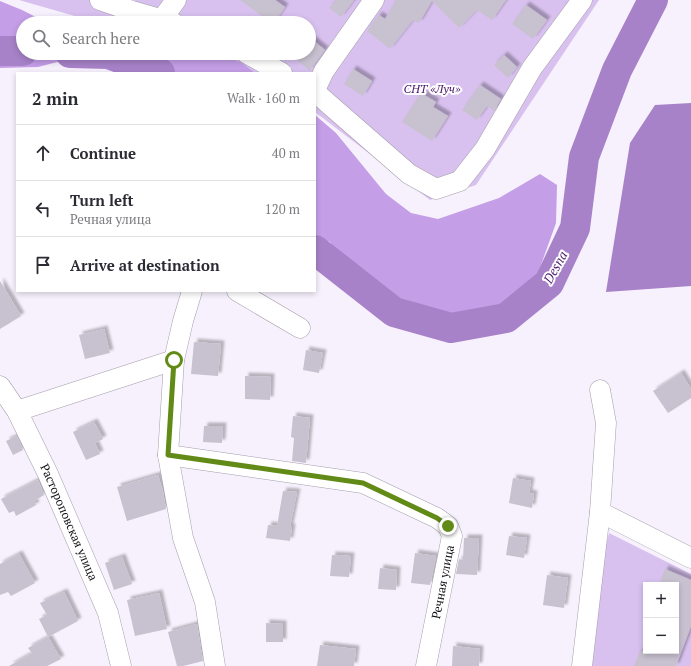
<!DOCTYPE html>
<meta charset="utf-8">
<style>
body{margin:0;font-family:"PT Serif",serif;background:#f2f2f3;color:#2b2b33}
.controls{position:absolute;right:12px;bottom:12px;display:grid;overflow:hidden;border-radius:0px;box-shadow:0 2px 6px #0003}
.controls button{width:36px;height:36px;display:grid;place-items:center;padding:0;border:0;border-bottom:1px solid #e1e1e2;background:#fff;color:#2b2b33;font:20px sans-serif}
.stop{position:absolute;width:12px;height:12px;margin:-9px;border:3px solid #618a16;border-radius:50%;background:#fff}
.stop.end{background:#618a16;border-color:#fff;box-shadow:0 1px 4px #0008}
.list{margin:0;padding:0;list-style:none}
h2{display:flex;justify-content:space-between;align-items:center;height:52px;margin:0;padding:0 16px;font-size:17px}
h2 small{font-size:13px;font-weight:400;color:#7c7c81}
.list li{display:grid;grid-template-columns:26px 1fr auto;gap:12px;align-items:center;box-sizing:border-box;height:56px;padding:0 16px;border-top:1px solid #e1e1e2}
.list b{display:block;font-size:15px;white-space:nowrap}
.list p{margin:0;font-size:13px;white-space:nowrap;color:#7c7c81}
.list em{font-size:13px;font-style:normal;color:#7c7c81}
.icon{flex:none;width:22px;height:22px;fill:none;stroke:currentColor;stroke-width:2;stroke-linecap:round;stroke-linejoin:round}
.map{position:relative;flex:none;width:691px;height:666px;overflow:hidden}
.search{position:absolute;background:#fff;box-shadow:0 2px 6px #0003;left:16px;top:16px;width:300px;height:44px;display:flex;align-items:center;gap:10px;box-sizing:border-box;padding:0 14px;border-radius:22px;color:#7c7c81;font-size:15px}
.panel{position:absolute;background:#fff;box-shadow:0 2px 6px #0003;left:16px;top:72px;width:300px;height:220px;border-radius:0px}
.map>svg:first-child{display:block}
.green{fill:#d8c1ef;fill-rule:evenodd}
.forest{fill:#c49ee7}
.water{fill:#a782c8}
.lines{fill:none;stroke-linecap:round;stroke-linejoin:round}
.river{stroke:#a782c8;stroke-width:30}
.building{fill:#c8c1d0;filter:url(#shadow)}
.minor-casing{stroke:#a59eac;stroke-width:21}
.minor{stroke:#fff;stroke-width:20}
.route{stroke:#618a16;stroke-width:5}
.labels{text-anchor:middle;stroke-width:4;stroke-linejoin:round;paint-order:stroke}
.park-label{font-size:12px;font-style:italic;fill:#4a166b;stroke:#fff}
.street-label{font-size:12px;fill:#120f14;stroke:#fff}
.water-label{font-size:13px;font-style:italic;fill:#501e72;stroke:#fff}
</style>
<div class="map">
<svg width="691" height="666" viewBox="0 0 691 666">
<defs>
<filter id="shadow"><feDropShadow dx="3.5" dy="-3.5" stdDeviation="1" flood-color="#0004"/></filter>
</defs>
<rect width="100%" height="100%" fill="#f7f1fd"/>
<path class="green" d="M 19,0 L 599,0 L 476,185 L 430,200 L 315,112 L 315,73 L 238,73 L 195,53 L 309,53 L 309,23 L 99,23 Z
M 609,533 L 691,574 L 691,666 L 574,666 ZM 646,585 L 676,585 L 676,651 L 646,651 Z"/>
<path class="forest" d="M 0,1 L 22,10 L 48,23 L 23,23 L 23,53 L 92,53 L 38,67 L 0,68 Z
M 111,53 L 218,53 L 242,63 L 255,73 L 178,73 L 150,63 Z
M 315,115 L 336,133 L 386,194 L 411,213 L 438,219 L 499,198 L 540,174 L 557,185 L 556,223 L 537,276 L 506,309 L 450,321 L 395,309 L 348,283 L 332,267 L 337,255 L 330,242 L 315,236 Z"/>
<path class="water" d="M 691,103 L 691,286 L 606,292 L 630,143 L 655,105 Z"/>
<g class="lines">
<path class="river" d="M 0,51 L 23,51
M 70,53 L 108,54 L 160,73
M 315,250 L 394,312 L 451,328 L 506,318 L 549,283 L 575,228 L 584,157 L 617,70 L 653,0"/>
</g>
<path class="building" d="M 240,0 L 275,0 L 285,7 L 274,23 L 271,23 Z
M 336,0 L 354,0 L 341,17 L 329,8 Z
M 396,0 L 506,0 L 492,20 L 477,10 L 459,28 L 432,1 L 419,23 L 413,20 L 390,49 L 367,31 L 379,15 L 385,19 Z
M 526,5 L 547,20 L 533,39 L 512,24 Z
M 309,37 L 325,50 L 309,71 L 309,70 L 288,53 L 309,53 Z
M 504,55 L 517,67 L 508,78 L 494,65 Z
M 353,69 L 372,81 L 363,96 L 344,84 Z
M 480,85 L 501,99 L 494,111 L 487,106 L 477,120 L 462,110 Z
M 421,93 L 436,102 L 433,107 L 448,116 L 432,141 L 402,122 Z
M 0,281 L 21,316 L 0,329 Z
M 104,329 L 110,353 L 85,359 L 79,335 Z
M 194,342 L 221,344 L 218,376 L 191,374 Z
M 306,350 L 323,353 L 319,373 L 303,370 Z
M 681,373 L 691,389 L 691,398 L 668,413 L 653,391 Z
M 245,376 L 271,377 L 270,400 L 245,399 Z
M 293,416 L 310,418 L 306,463 L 292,461 L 294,438 L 291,437 Z
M 94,422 L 103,439 L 95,443 L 100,454 L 86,460 L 73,432 Z
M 204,426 L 223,426 L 222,443 L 203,442 Z
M 17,436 L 23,450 L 13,455 L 6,441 Z
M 158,475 L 163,492 L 166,509 L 127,521 L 117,487 Z
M 513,478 L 531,481 L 529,493 L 534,494 L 532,508 L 509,503 Z
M 38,480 L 44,495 L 34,501 L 36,505 L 16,516 L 14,511 L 9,513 L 1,499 Z
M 283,491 L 297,492 L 290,527 L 292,527 L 290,541 L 266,538 L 268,525 L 277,526 Z
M 509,536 L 527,538 L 524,558 L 506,555 Z
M 464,538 L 479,538 L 477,575 L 456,574 L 459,559 L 463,560 Z
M 415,553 L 436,556 L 430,585 L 411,583 Z
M 19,554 L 35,583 L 11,596 L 8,592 L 0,595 L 0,564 Z
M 332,555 L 351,556 L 349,577 L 330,576 Z
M 122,557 L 132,584 L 114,590 L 105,563 Z
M 380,568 L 397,570 L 396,590 L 378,589 Z
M 665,569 L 691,580 L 691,626 L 676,666 L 634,666 L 640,651 L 676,651 L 676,585 L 659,585 Z
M 547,575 L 568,578 L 564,608 L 543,605 Z
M 64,592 L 78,621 L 48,637 L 39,619 L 47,615 L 40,603 Z
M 159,593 L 167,629 L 135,636 L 127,600 Z
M 266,623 L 283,624 L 283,642 L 266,642 Z
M 197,624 L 203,661 L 183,666 L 177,666 L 168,632 Z
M 48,637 L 61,659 L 47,666 L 9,666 L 32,653 L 28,648 Z
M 320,645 L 356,649 L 354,666 L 317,666 Z
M 453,646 L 480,649 L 479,666 L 452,666 Z"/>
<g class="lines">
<g class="minor-casing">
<g id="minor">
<path d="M 100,0 L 129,10 L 174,23"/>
<path d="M 162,19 L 176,0"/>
<path d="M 246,53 L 282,73"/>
<path d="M 315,90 L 324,71 L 374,0"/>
<path d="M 315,92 L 409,174 L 436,189 L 460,181 L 485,149 L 532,68 L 582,0"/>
<path d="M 237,291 L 300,328"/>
<path d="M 174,360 L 168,455 L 183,538 L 205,602 L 215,666"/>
<path id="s1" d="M 0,386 L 17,411 L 48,474 L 108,613 L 121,666"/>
<path d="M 17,411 L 174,360 L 183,321 L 192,291"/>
<path d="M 168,455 L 363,483 L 437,518 L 448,526 L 452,536 L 426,666"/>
<path d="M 600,512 L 691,558"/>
<path d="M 582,666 L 600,512 L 606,423 L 600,390"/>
</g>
</g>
<use href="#minor" class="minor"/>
</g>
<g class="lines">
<path class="route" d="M 174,360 L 168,455 L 363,483 L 437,518 L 448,526"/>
</g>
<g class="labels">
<g class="park-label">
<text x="432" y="93">СНТ «Луч»</text>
</g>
<g class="street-label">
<text dy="4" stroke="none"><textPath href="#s1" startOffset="153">Растороповская улица</textPath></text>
<text transform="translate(443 582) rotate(-79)" y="4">Речная улица</text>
</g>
<g class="water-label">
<text transform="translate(555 267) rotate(-61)" y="5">Desna</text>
</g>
</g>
</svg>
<div class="controls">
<button>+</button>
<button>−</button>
</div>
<div class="stop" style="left:174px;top:360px"></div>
<div class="stop end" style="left:448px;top:526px"></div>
<div class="search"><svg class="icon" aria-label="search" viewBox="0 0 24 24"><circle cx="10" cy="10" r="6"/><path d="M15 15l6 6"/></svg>Search here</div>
<section class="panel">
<h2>2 min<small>Walk · 160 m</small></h2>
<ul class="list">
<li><svg class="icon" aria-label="ahead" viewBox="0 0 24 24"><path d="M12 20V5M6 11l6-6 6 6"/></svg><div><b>Continue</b></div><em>40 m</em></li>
<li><svg class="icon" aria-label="left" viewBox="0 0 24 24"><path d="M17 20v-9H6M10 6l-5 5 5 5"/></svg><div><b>Turn left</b><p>Речная улица</p></div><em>120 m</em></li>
<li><svg class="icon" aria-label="arrive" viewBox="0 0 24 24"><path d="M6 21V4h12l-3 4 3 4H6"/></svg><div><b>Arrive at destination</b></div></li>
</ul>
</section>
</div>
